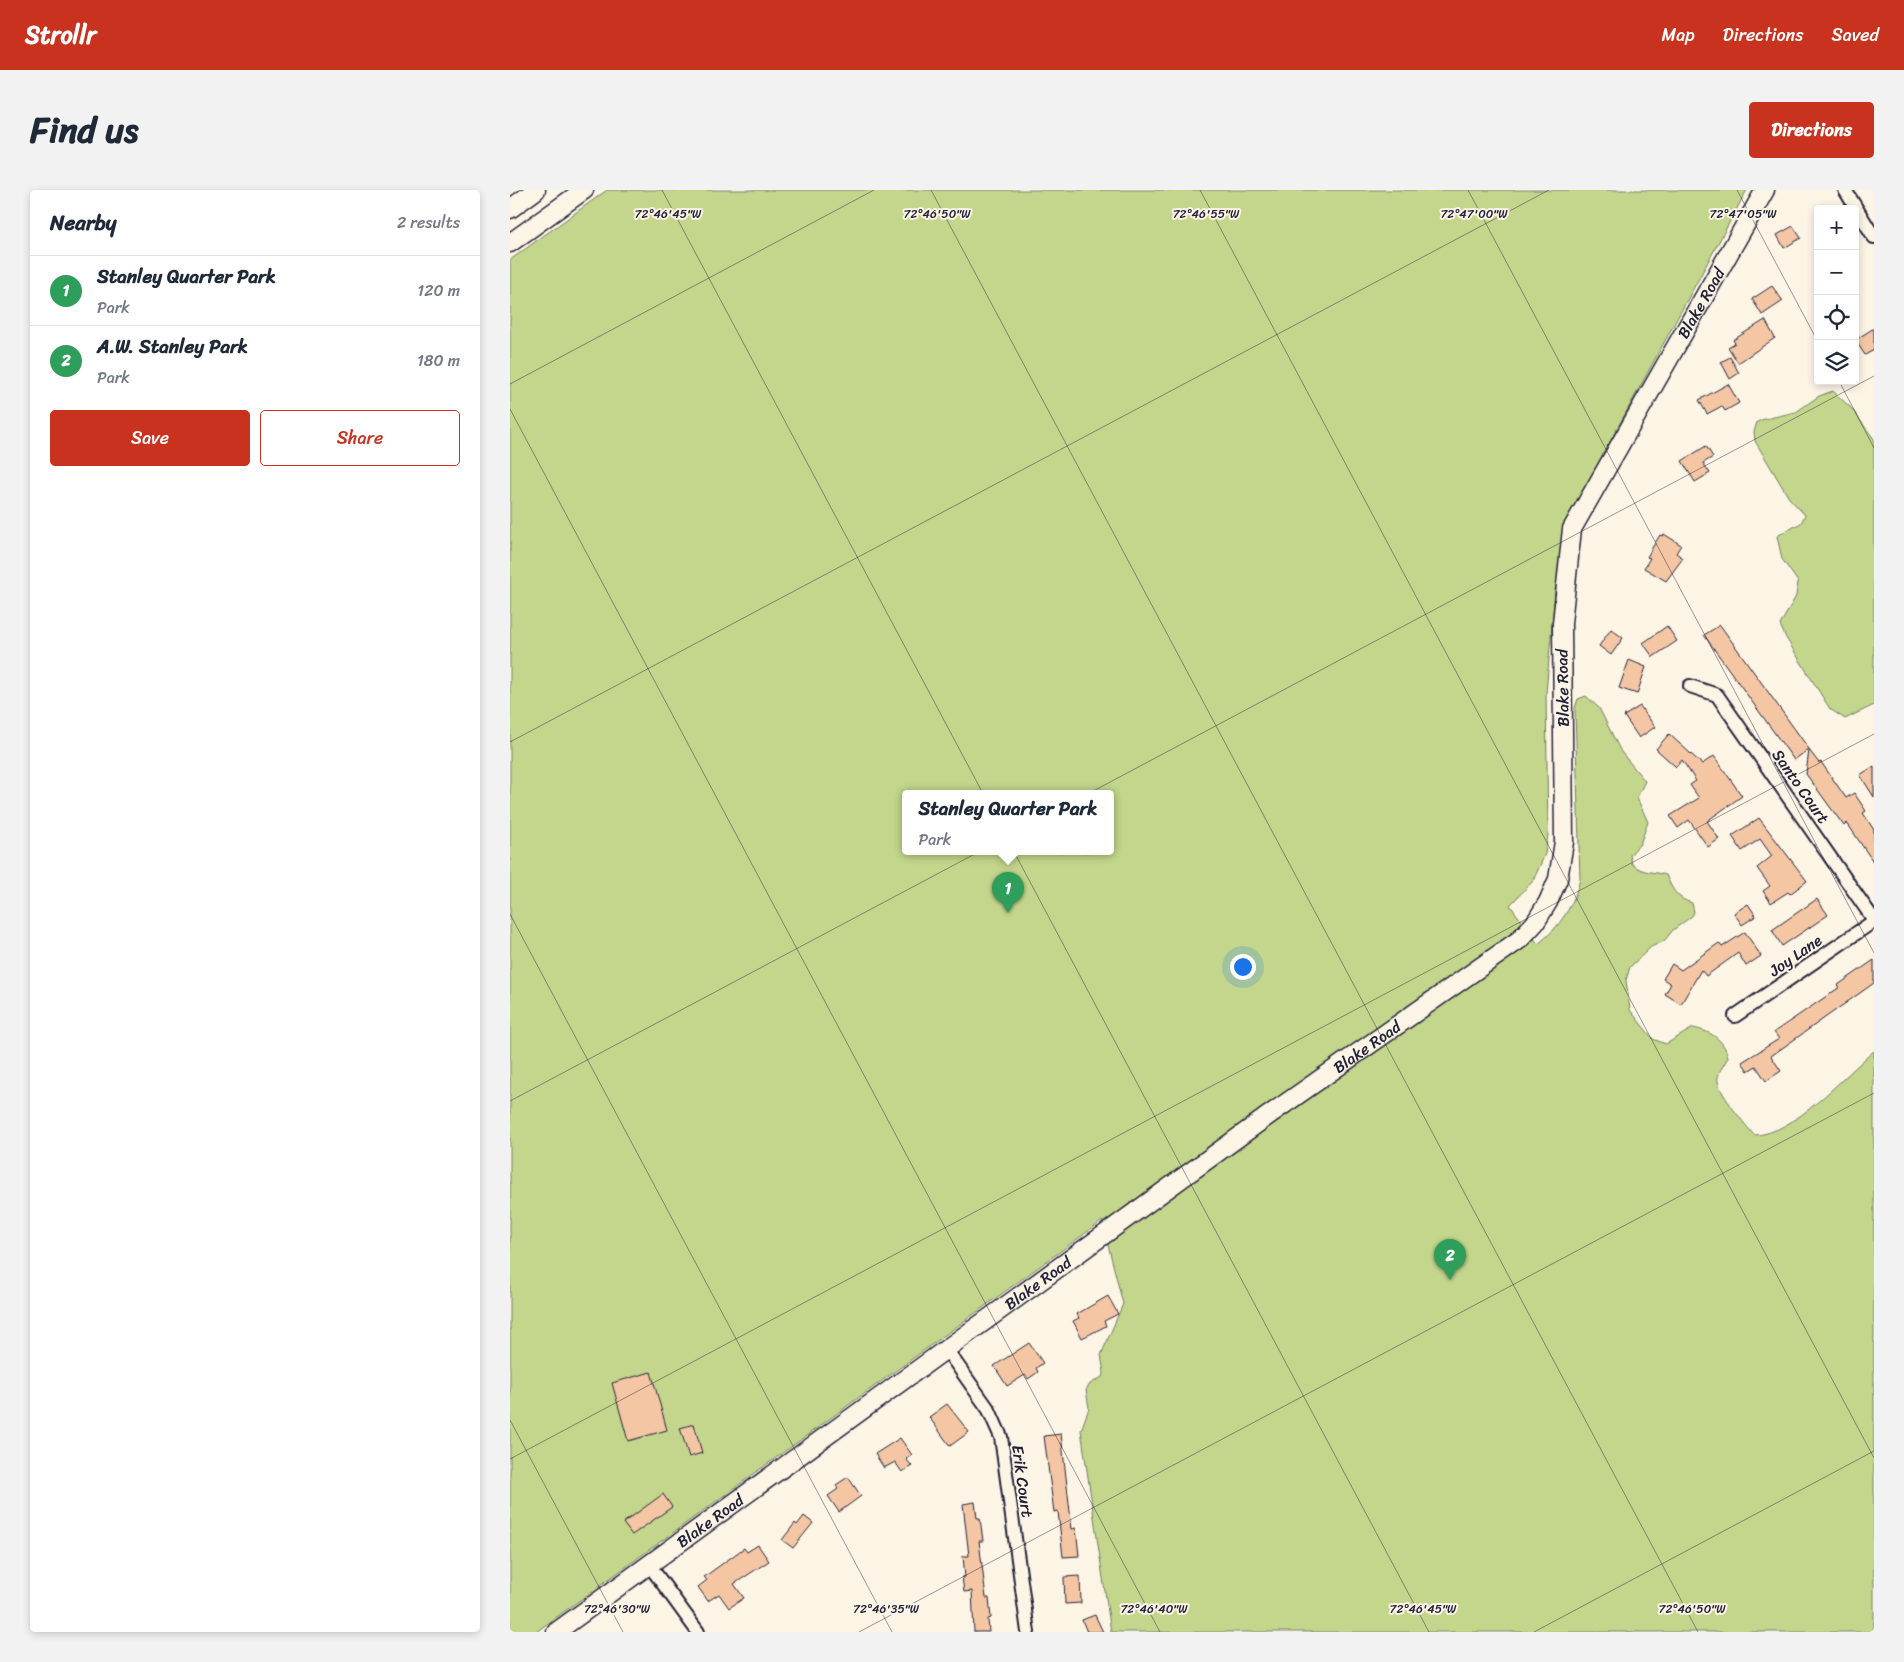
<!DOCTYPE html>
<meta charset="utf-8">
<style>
body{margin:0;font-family:Sriracha,sans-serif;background:#f2f2f3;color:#1f2937}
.controls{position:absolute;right:15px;top:15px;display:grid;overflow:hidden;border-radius:5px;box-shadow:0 2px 8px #0003}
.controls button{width:45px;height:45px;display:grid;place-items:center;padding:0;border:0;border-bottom:1px solid #e0e1e3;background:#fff;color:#1f2937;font:25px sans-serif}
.you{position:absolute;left:732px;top:776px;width:18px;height:18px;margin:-12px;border:4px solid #fff;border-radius:50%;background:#1a73e8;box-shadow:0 0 0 8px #1a73e833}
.badge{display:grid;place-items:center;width:32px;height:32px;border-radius:50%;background:#c8321e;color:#fff;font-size:16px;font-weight:700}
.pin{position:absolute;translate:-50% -41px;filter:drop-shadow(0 1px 2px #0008)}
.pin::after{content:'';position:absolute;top:26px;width:18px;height:15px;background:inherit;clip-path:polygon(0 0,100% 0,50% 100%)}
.popup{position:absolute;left:392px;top:600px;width:212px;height:65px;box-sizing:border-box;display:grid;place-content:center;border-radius:5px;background:#fff;filter:drop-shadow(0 1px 4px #0005);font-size:16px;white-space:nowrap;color:#747a83}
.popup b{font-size:19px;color:#1f2937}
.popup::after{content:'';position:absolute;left:50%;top:100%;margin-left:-10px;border:10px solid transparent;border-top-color:#fff}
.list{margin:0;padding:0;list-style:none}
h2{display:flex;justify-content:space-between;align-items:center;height:65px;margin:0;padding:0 20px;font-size:21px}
h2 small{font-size:16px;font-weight:400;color:#747a83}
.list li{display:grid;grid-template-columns:32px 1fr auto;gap:15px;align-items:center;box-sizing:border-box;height:70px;padding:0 20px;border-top:1px solid #e0e1e3}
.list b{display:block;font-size:19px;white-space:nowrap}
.list p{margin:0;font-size:16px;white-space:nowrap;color:#747a83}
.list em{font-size:16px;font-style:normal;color:#747a83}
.actions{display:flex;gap:10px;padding:15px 20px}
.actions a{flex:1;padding:11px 0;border:1px solid #c8321e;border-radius:5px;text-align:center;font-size:18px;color:#c8321e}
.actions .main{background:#c8321e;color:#fff}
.icon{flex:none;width:28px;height:28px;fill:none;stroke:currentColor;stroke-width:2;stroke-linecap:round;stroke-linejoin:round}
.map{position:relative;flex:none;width:1364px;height:1442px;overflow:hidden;border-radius:5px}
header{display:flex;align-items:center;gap:30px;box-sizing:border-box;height:70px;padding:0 25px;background:#c8321e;color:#fff}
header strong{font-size:24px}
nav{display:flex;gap:28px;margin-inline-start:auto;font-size:18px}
.intro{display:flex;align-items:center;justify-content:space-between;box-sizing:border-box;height:120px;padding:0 30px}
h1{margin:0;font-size:35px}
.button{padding:12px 22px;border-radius:5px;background:#c8321e;color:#fff;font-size:18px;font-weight:700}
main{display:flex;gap:30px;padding:0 30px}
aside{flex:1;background:#fff;border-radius:5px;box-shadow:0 2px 8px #0003}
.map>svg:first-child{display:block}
.green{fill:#c3d68c;stroke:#727c64;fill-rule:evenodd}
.building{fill:#f5c6a4;stroke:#22223b}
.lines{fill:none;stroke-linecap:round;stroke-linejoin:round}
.street-casing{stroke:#22223b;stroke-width:16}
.secondary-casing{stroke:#22223b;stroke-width:21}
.street{stroke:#fcf5e5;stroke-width:12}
.secondary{stroke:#fcf5e5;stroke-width:18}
.ticks{fill:none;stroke:#22223b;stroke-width:1;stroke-opacity:0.45}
.labels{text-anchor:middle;stroke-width:4;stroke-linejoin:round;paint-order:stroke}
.street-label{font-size:16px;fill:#22223b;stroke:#fcf5e5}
.ticks-label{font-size:12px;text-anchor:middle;fill:#22223b;stroke:#fcf5e5;stroke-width:4;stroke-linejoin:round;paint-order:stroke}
</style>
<header>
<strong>Strollr</strong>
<nav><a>Map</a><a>Directions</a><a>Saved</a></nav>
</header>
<div class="intro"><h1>Find us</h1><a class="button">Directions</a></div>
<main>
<aside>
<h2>Nearby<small>2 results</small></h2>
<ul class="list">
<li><span class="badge" style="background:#2e9e5b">1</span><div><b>Stanley Quarter Park</b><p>Park</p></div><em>120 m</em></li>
<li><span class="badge" style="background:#2e9e5b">2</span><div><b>A.W. Stanley Park</b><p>Park</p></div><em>180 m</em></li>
</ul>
<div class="actions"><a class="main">Save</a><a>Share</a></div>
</aside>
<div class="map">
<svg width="1364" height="1442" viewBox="0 0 1364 1442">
<rect width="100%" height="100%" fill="#fcf5e5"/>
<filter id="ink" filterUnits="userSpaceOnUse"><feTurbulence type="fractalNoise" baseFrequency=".02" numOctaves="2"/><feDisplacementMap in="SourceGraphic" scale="10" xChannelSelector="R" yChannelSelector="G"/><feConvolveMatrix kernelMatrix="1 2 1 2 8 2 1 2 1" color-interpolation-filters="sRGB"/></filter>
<g filter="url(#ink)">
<path class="green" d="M 97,0 L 1237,0 L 1077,294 L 1054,348 L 1045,400 L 1036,503 L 1038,645 L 1035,664 L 1023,691 L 1000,715 L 1028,754 C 1050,737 1064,715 1070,689 L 1065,518 L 1068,509 L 1076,506 L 1089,518 L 1111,562 L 1135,591 L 1127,608 L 1138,632 L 1130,654 L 1120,665 L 1122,674 C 1134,684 1143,681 1156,685 C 1162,699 1167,709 1182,713 L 1184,722 L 1182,726 L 1163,740 L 1154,751 L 1141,757 L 1120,777 L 1116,790 L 1120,820 L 1143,849 L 1156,854 L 1183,838 C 1200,841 1214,849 1218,867 C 1215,874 1206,884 1208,892 C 1210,904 1236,936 1244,945 C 1284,945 1334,885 1364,861 L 1364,1442 L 601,1442 L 571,1240 L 579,1218 L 576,1200 L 580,1194 L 592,1187 L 594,1183 L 591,1165 L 613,1114 L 592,1031 L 26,1442 L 0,1442 L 0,70 ZM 396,604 L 600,604 L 600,662 L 396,662 Z
M 1323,201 L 1342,219 L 1364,249 L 1364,515 L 1335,529 L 1320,519 L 1276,448 L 1270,435 L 1286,406 L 1288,392 L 1272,369 L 1267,346 L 1291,333 L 1295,325 L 1279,308 L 1245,251 L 1244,242 L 1247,232 L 1251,230 L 1286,222 L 1309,206 Z"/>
<path class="building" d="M 1283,36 L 1291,48 L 1274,58 L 1267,45 Z
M 1262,96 L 1273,111 L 1252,125 L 1242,109 Z
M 1255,130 L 1265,148 L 1228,173 L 1218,157 L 1225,153 L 1223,150 Z
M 1364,138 L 1364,160 L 1355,165 L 1345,150 Z
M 1220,167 L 1229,183 L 1220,189 L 1211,172 Z
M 1218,194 L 1229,213 L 1215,221 L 1212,216 L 1197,224 L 1189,210 Z
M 1196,256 L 1203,267 L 1193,273 L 1200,283 L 1185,292 L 1172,271 Z
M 1154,344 L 1171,355 L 1166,363 L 1173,368 L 1156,391 L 1134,378 L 1140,368 L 1137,367 L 1145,353 L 1150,345 L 1153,346 Z
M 1210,435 L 1299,559 L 1284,570 L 1194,445 Z
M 1157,436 L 1167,451 L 1143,467 L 1133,453 Z
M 1101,439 L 1113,448 L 1101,465 L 1089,456 Z
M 1119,470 L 1136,477 L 1127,504 L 1109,498 Z
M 1130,516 L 1145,537 L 1129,548 L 1114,526 Z
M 1159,544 L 1192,574 L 1204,566 L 1232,606 L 1197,631 L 1209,649 L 1198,657 L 1179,630 L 1168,638 L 1160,626 L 1189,608 L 1180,595 L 1186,591 L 1172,570 L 1166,577 L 1146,559 Z
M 1299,560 L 1309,573 L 1311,572 L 1336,608 L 1344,603 L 1356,621 L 1353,623 L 1364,640 L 1364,673 L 1337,633 L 1334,636 L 1296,584 Z
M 1364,576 L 1364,607 L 1350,585 Z
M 1249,628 L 1297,691 L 1280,704 L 1278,702 L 1261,713 L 1253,701 L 1260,696 L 1247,678 L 1262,666 L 1250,649 L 1232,661 L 1222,646 Z
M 1307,709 L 1318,725 L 1272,756 L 1262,740 Z
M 1238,714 L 1246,726 L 1232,735 L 1224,723 Z
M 1235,742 L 1251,766 L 1236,776 L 1228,763 L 1196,786 L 1191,780 L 1171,814 L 1155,804 L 1161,794 L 1153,789 L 1162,774 L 1171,780 L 1209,753 L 1212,757 Z
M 1364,770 L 1364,793 L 1261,866 L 1271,881 L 1256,891 L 1246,876 L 1238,881 L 1232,872 L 1269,849 L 1264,842 L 1330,797 L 1328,795 Z
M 598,1106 L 608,1124 L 594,1131 L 596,1136 L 572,1148 L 563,1131 L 569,1128 L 567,1124 Z
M 519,1153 L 533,1173 L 526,1178 L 528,1182 L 518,1189 L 515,1185 L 497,1196 L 484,1176 Z
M 141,1182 L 157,1240 L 118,1251 L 102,1193 Z
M 437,1214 L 459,1242 L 440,1256 L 419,1227 Z
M 184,1234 L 192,1263 L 179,1267 L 170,1238 Z
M 551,1244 L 562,1339 L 566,1338 L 569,1366 L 553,1367 L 548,1321 L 544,1322 L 534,1246 Z
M 390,1248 L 402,1265 L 396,1269 L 402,1276 L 392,1282 L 385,1272 L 374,1278 L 365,1264 Z
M 338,1287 L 351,1306 L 329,1322 L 318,1306 L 328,1299 L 326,1295 Z
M 153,1304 L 162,1317 L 122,1345 L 113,1333 Z
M 465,1312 L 467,1328 L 470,1328 L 473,1351 L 469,1351 L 476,1408 L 479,1408 L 481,1428 L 478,1429 L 479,1442 L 464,1442 L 462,1401 L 454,1402 L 452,1387 L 455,1387 L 453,1366 L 459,1366 L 453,1314 Z
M 294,1326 L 303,1333 L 283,1358 L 272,1350 L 285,1333 L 287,1335 Z
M 248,1355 L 259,1371 L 224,1394 L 234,1408 L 219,1418 L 209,1404 L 198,1411 L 188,1397 L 197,1390 L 194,1387 L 234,1358 L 237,1362 Z
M 570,1386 L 571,1413 L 555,1414 L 554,1387 Z
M 585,1425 L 593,1442 L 577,1442 L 572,1430 Z"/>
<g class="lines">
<g class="street-casing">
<path id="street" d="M 1335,0 L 1364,47
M 1180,496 L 1207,505 L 1364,730
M 1225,826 L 1364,731
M 436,1159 L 479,1220 L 491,1247 L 518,1442
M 140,1376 L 188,1442"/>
</g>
<g class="secondary-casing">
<g id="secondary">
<path d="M 0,19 L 26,0"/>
<path d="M 0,53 L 74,0"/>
<path id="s1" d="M 46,1442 L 759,925 L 1009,750 L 1025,733 L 1038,712 L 1048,689 L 1054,652 L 1052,433 L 1062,339 L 1255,0"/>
</g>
</g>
<use href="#street" class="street"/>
<use href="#secondary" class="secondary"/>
</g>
</g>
<path class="ticks" d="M 152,0 L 919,1442M 421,0 L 1188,1442M 690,0 L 1364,1268M 958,0 L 1364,763M 1227,0 L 1308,152M 1329,191 L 1364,258M 0,194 L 364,0M 0,219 L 650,1442M 0,552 L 1039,0M 0,724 L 382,1442M 0,911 L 1364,186M 0,1230 L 113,1442M 0,1269 L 1364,544M 349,1442 L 1364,903M 1024,1442 L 1364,1261"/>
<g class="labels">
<g class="street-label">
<text dy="6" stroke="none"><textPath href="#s1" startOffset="1870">Blake Road</textPath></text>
<text transform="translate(1052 498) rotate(-91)" y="6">Blake Road</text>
<text transform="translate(1291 596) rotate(55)" y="6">Santo Court</text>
<text transform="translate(1285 765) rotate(-35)" y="6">Joy Lane</text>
<text dy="6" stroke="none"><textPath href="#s1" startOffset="1000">Blake Road</textPath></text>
<text dy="6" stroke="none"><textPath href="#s1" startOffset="595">Blake Road</textPath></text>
<text transform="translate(513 1291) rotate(82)" y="6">Erik Court</text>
<text dy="6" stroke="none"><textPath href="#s1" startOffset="190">Blake Road</textPath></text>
</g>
</g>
<g class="ticks-label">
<text x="696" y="28">72°46'55"W</text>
<text x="964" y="28">72°47'00"W</text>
<text x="1233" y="28">72°47'05"W</text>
<text x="158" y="28">72°46'45"W</text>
<text x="427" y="28">72°46'50"W</text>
<text x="107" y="1423">72°46'30"W</text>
<text x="376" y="1423">72°46'35"W</text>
<text x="644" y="1423">72°46'40"W</text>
<text x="913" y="1423">72°46'45"W</text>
<text x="1182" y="1423">72°46'50"W</text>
</g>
</svg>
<div class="controls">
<button>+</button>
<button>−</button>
<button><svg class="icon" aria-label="locate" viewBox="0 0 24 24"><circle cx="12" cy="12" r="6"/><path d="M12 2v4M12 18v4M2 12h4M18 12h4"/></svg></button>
<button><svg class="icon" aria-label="layers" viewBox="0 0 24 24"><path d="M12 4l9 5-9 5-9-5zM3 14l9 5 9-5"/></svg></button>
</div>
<div class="you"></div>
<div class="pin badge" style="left:498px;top:723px;background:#2e9e5b">1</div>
<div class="popup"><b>Stanley Quarter Park</b>Park</div>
<div class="pin badge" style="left:940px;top:1090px;background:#2e9e5b">2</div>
</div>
</main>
